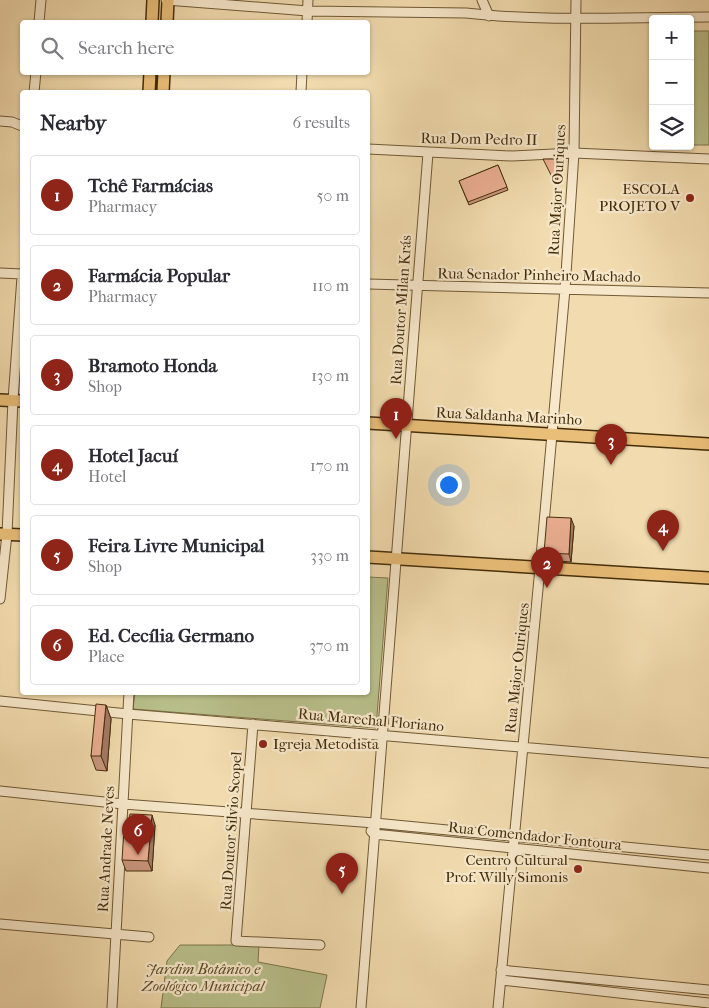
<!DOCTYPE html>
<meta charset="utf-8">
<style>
body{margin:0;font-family:"IM FELL French Canon",serif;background:#f7f7f7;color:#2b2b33}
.controls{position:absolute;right:15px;top:15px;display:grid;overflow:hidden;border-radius:5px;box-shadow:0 1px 4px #0004}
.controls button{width:45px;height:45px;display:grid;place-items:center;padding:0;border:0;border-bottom:1px solid #e1e1e2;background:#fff;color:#2b2b33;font:25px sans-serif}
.you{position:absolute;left:448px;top:484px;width:18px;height:18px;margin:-12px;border:4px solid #fff;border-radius:50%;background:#1a73e8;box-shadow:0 0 0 8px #1a73e833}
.badge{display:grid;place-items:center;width:32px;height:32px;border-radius:50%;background:#8f2418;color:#fff;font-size:16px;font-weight:700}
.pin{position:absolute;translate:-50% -41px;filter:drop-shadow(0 1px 2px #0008)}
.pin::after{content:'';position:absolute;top:26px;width:18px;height:15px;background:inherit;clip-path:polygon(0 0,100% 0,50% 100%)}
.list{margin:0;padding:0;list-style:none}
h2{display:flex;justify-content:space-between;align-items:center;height:65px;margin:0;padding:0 20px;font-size:21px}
h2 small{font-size:16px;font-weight:400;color:#7c7c81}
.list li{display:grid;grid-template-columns:32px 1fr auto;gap:15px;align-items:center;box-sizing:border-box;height:80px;margin:0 10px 10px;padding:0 10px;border:1px solid #e1e1e2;border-radius:5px}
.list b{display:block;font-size:19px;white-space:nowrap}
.list p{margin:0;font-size:16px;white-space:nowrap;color:#7c7c81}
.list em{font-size:16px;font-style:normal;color:#7c7c81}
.icon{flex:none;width:28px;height:28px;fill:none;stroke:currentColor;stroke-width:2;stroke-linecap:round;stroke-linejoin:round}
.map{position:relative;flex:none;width:709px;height:1008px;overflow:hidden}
.search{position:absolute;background:#fff;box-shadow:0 1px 4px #0004;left:20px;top:20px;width:350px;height:55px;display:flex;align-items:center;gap:12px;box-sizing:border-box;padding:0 18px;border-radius:5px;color:#7c7c81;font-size:19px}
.panel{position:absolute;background:#fff;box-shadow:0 1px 4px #0004;left:20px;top:90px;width:350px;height:605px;border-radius:5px}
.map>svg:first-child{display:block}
.green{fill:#b9c08b;stroke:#7e764b}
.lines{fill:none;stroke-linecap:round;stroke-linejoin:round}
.minor-casing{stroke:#705934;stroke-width:11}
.major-casing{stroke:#442d0b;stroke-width:14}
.minor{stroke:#f7e8cb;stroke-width:9}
.major{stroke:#e9be78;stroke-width:11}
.wall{fill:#cb967e;stroke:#442d0b}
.shaded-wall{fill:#a57a67;stroke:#442d0b}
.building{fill:#ecaf93;stroke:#442d0b}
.poi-dot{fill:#8f2418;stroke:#f7e8cb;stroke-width:2}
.labels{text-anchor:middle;stroke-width:4.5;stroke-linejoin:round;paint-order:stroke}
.street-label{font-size:15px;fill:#442d0b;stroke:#f7e8cb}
.poi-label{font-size:15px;fill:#442d0b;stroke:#f7e8cb;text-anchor:end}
.park-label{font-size:15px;font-style:italic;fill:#5b4a25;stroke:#f7e8cb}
</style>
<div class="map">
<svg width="709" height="1008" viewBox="0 0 709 1008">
<rect width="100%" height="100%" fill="#f2dcaf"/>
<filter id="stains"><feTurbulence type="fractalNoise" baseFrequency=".004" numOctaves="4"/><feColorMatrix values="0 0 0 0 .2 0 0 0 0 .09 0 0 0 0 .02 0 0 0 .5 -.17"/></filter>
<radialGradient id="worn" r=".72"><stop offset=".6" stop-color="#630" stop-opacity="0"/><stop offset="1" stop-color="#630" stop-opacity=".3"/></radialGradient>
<path class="green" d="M 690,31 L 709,31 L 709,145 L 690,145 Z
M 368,577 L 388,578 L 376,728 L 133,709 L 135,693 L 368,692 Z
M 180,945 L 259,945 L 258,962 L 327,975 L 320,1008 L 161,1008 L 167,961 Z"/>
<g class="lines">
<g class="minor-casing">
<path id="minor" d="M 166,0 L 308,11 L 466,13 C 544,22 630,17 709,17
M 482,0 L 489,16
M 39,22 L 41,0
M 307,22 L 308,0
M 34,92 L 36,72
M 301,92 L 302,72
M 0,121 L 12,122 L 22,126
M 368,149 L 512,156 L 574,153 L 709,159
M 0,273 L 22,274
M 368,284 L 709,293
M 0,599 L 7,534 L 13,400 L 22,277
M 0,701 L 128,714 L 709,763
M 253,724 L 236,941 L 320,945
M 0,791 L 123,804 L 375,823 L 709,855
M 371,831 L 374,834 L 709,868
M 0,924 L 149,937
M 501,970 L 709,990
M 501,980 L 709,1003
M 112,1008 L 129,692
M 361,1008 L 428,153
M 498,1008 L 540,568 L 565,289 L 574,153 L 576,0"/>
</g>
<g class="major-casing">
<path id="major" d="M 152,22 L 153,0
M 167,22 L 168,0
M 149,92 L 150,72
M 163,92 L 164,72
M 0,400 L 22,401
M 368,423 L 709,444
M 0,534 L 22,535
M 368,557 L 709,578"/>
</g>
<use href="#minor" class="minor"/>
<use href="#major" class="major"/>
</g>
<path class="wall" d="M 498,165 L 508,190 L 469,205 L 459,181 Z
M 574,526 L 571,562 L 547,560 L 544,553 Z
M 106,705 L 111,719 L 107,771 L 96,770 L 91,756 Z
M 155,825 L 152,871 L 126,871 L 122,860 Z"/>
<path class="shaded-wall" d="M 557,159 L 559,165 L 557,188 L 555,183 Z
M 571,518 L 574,526 L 571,562 L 569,554 Z
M 106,705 L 111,719 L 107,771 L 101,756 Z
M 152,815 L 155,825 L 152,871 L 148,861 Z"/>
<path class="building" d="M 543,159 L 557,159 L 555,183 Z
M 498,165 L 507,187 L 468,202 L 459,181 Z
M 547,517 L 571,518 L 569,554 L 544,553 Z
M 96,704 L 106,705 L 101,756 L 91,756 Z
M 130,814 L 152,815 L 148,861 L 122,860 L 124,829 L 128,829 Z"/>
<g class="poi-dot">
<circle cx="690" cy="198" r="5"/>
<circle cx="263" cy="744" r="5"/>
<circle cx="578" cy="869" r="5"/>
</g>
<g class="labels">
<g class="street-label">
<text transform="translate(479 139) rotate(1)" y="5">Rua Dom Pedro II</text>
<text transform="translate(557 190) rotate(-87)" y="5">Rua Major Ouriques</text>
<text transform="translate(539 275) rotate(1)" y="5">Rua Senador Pinheiro Machado</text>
<text transform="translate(401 310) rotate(-86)" y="5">Rua Doutor Milan Krás</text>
<text transform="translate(509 416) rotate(3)" y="5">Rua Saldanha Marinho</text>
<text transform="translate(517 668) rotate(-84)" y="5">Rua Major Ouriques</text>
<text transform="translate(371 720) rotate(5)" y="5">Rua Marechal Floriano</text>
<text transform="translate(231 831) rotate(-86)" y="5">Rua Doutor Silvio Scopel</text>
<text transform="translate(535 836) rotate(6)" y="5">Rua Comendador Fontoura</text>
<text transform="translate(106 849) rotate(-87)" y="5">Rua Andrade Neves</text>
</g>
<g class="poi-label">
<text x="680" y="194">ESCOLA<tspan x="680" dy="17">PROJETO V</tspan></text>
<text x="273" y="749" text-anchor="start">Igreja Metodista</text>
<text x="568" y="865">Centro Cultural<tspan x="568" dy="17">Prof. Willy Simonis</tspan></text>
</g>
<g class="park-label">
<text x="203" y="974">Jardim Botânico e<tspan x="203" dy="17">Zoológico Municipal</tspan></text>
</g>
</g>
<rect width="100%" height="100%" filter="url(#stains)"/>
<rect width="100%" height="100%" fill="url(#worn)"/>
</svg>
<div class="controls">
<button>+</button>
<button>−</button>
<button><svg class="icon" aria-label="layers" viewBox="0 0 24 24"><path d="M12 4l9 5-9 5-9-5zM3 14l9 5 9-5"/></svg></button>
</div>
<div class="you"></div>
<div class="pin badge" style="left:396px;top:439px">1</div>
<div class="pin badge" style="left:547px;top:588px">2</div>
<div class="pin badge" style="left:611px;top:465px">3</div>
<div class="pin badge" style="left:663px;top:551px">4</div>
<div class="pin badge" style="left:342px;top:894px">5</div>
<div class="pin badge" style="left:138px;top:855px">6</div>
<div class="search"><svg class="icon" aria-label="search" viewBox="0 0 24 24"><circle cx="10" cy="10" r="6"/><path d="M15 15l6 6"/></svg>Search here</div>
<section class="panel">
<h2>Nearby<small>6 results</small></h2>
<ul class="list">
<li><span class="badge">1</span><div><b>Tchê Farmácias</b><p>Pharmacy</p></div><em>50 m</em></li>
<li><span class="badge">2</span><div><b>Farmácia Popular</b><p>Pharmacy</p></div><em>110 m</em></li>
<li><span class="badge">3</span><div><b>Bramoto Honda</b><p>Shop</p></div><em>130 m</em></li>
<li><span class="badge">4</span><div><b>Hotel Jacuí</b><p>Hotel</p></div><em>170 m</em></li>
<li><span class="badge">5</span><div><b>Feira Livre Municipal</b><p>Shop</p></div><em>330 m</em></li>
<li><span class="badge">6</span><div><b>Ed. Cecília Germano</b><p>Place</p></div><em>370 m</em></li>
</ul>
</section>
</div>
